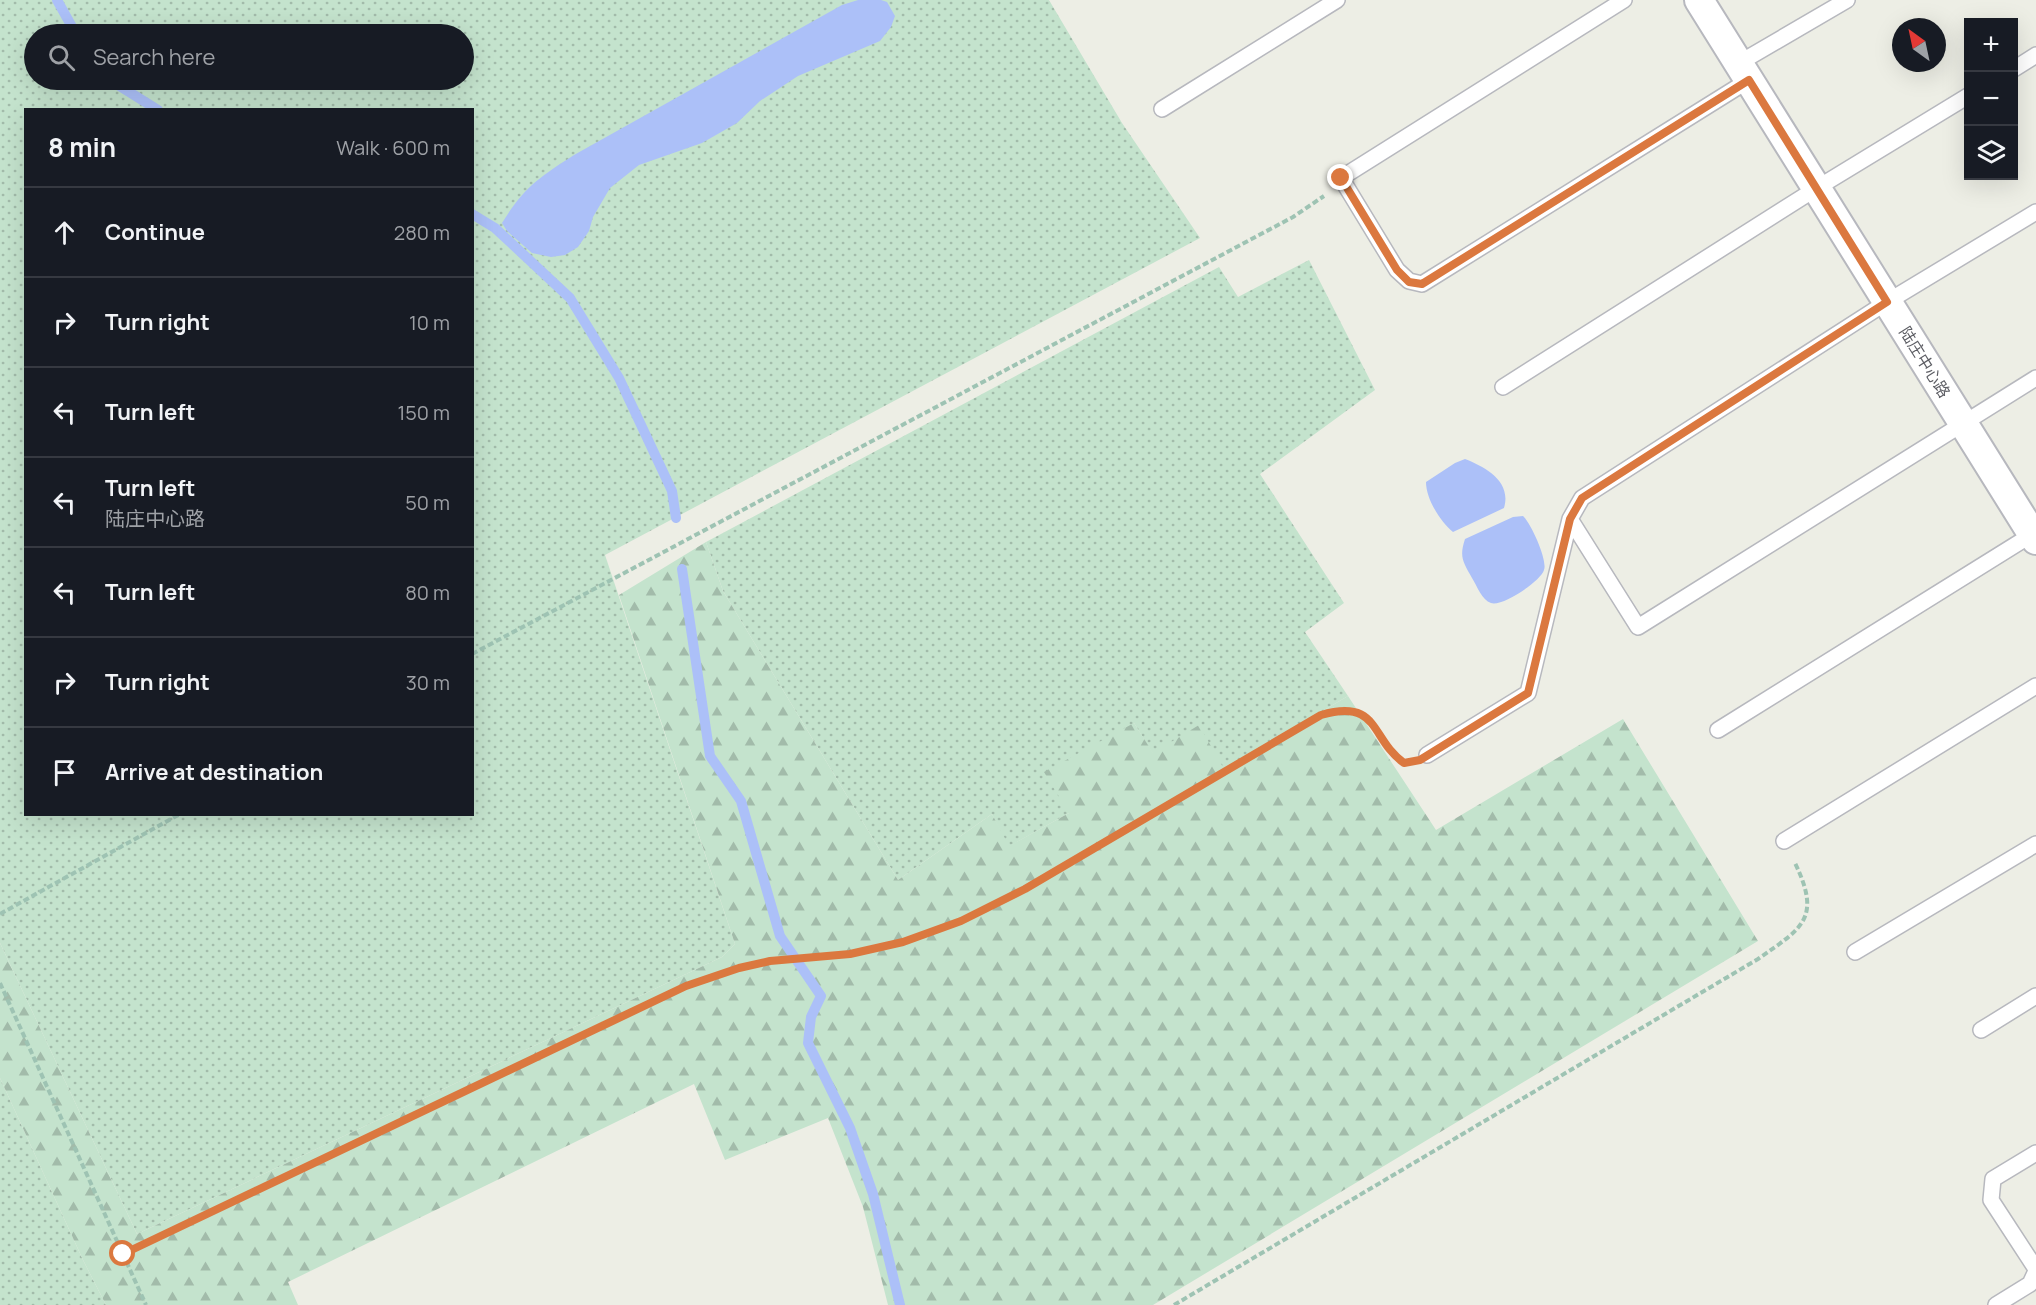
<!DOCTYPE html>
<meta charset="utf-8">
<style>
body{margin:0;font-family:Manrope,"Noto Sans SC",sans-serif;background:#242831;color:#f1f3f6}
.controls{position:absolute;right:18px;top:18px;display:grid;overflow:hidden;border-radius:0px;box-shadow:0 6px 24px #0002}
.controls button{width:54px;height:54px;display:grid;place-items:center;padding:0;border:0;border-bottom:2px solid #363941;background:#171b24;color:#f1f3f6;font:30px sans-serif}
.compass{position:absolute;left:1892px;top:18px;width:54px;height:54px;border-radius:50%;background:#171b24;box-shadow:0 6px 24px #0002;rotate:327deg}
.stop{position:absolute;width:18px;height:18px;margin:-14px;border:4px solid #db783f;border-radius:50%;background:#fff}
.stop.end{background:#db783f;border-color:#fff;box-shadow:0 2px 6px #0008}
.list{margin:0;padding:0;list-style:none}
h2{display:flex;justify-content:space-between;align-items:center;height:78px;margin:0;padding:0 24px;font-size:26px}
h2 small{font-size:20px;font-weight:400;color:#9ea1a6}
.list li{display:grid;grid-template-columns:39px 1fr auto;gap:18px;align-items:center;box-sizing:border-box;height:90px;padding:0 24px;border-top:2px solid #363941}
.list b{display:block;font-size:22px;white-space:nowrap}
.list p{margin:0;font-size:20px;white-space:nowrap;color:#9ea1a6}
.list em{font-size:20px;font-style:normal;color:#9ea1a6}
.icon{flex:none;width:33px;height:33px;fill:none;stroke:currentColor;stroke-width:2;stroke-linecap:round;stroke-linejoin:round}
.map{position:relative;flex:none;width:2036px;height:1305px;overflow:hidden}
.search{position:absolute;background:#171b24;box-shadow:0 6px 24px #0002;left:24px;top:24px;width:450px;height:66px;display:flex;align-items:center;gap:15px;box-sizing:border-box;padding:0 21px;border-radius:33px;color:#9ea1a6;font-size:22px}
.panel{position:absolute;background:#171b24;box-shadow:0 6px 24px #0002;left:24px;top:108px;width:450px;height:708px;border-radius:0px}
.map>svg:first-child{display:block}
.grass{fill:url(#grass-dots);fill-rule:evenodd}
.forest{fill:url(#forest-firs)}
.water{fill:#acc0f8}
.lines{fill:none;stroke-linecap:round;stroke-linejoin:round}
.stream{stroke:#acc0f8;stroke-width:10}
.service-casing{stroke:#b7b8be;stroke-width:18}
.minor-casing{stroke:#b7b8be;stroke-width:32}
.path{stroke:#9ec3b3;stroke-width:4;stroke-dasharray:6 3;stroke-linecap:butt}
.service{stroke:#fff;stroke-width:15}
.minor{stroke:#fff;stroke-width:28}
.route{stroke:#db783f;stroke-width:8}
.labels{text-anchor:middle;stroke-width:6;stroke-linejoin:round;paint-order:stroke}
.street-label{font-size:16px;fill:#5d5e64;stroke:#fff}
</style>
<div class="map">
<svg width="2036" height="1305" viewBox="0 0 2036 1305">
<defs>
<pattern id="grass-dots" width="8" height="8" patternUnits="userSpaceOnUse" patternTransform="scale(1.5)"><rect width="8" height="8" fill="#c4e3cd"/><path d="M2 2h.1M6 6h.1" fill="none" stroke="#a2bbaa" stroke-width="1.8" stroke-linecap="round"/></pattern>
<pattern id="forest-firs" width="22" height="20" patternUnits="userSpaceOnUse" patternTransform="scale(1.5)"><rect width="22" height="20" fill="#c4e3cd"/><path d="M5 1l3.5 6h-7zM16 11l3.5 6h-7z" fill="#a2bbaa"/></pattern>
</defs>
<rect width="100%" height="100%" fill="#edeee5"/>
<path class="grass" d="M 0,0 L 1049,0 L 1122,123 L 1200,238 L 605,555 L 735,944 L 722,957 L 137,1234 L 0,943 ZM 34,34 L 464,34 L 464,80 L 34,80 ZM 26,110 L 472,110 L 472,814 L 26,814 Z
M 1309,260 L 1375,390 L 1260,474 L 1344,603 L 1305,632 L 1348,696 L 1224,769 L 1153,754 L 1134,723 L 1069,813 L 1008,847 L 992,814 L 898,880 L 723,591 L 706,542 L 1219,267 L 1238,297 Z
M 0,1078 L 83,1260 L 106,1305 L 0,1305 Z"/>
<path class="forest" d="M 706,542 L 723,591 L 898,880 L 992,814 L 1009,846 L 1069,813 L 1044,772 L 1134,723 L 1153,753 L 1199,725 L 1224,769 L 1348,696 L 1436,830 L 1623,719 L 1758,941 L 1153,1305 L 888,1305 L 863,1207 L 828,1118 L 725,1160 L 694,1084 L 288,1282 L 298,1305 L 106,1305 L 83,1260 L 0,1078 L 0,943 L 137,1234 L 722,957 L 735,944 L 619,595 Z"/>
<path class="water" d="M 858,0 L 881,0 L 887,2 L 895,16 L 891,27 L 880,41 L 798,76 L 760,101 L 737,123 L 702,143 L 639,165 L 610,188 L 593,217 L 589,231 L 578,247 L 565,255 L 551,257 L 532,253 L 507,231 L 502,223 C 524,187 540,177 574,155 L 842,5 Z
M 1465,459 C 1485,467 1512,481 1504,508 L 1453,532 C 1440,521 1426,499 1426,482 L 1455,463 Z
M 1523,516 C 1531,523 1548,561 1544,570 C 1541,581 1502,607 1491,603 C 1482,600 1477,586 1472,578 C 1463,562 1459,557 1465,539 L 1513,517 Z"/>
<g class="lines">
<path class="stream" d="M 57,0 L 76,34
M 112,80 L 118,85 L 158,110
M 472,214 L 495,228 L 570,298 L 619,378 L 672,491 L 676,518
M 682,569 L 710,756 L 741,801 L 780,936 L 821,996 L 811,1017 L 808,1043 L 850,1128 L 873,1194 L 900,1305"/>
<g class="service-casing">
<path id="service" d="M 1624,0 L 1341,178 L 1397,270 L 1409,281 L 1422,284 L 1749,80
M 1739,63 L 1847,0
M 2014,69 L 2036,55
M 1162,109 L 1337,0
M 1503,387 L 1817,188 L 1968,96
M 1570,519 L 1638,627 L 2036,378
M 1718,730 L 2036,532
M 1427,755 L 1528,693 L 1570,519 L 1582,498 L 1887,302 L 2036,212
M 1784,841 L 2036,686
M 1855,952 L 2036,844
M 1981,1030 L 2036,996
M 2036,1153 L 1993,1179 L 1991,1200 L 2036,1269
M 1996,1305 L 2030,1284 L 2036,1271"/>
</g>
<g class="minor-casing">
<path id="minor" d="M 1699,0 L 2036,540"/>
</g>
<path class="path" d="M 472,654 L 1293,217 L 1324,196
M 0,914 L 180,814
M 0,983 L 146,1305
M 123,1254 L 686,986 L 739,968 L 770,961 L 850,954 L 903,942 L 961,921 L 1025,889 L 1321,715 C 1380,698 1370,739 1404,763
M 1174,1305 L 1758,959 C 1802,928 1822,919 1795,863"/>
<use href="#service" class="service"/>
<use href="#minor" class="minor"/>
</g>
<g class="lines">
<path class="route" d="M 123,1254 L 686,986 L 739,968 L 770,961 L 850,954 L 903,942 L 961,921 L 1025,889 L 1321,715 C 1380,698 1370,739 1404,763 L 1420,760 L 1528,693 L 1570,519 L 1582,498 L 1887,302 L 1749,80 L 1422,284 L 1409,282 L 1397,270 L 1341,178"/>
</g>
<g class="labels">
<g class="street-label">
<text transform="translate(1925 362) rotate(58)" y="6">陆庄中心路</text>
</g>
</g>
</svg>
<div class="controls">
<button>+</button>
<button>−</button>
<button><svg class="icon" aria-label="layers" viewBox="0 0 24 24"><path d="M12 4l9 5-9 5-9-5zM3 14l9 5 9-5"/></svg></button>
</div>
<svg class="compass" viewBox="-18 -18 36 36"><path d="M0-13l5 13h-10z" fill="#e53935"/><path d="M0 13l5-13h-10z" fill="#9ea1a6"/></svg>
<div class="stop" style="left:123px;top:1254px"></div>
<div class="stop end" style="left:1341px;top:178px"></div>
<div class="search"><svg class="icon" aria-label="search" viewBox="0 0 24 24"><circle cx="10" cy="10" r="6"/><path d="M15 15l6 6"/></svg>Search here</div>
<section class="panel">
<h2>8 min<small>Walk · 600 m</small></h2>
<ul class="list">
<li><svg class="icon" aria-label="ahead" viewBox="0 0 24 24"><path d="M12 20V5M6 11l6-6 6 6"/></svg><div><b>Continue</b></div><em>280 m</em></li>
<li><svg class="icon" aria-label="right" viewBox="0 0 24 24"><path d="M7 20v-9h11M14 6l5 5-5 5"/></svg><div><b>Turn right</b></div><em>10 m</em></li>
<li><svg class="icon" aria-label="left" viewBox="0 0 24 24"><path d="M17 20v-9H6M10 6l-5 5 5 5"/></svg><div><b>Turn left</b></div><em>150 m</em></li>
<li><svg class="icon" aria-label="left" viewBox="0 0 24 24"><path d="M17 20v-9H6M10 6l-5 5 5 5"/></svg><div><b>Turn left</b><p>陆庄中心路</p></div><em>50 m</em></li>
<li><svg class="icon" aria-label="left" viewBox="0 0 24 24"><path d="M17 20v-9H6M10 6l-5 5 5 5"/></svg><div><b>Turn left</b></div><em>80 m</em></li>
<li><svg class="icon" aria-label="right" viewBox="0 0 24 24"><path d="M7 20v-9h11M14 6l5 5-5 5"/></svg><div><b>Turn right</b></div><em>30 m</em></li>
<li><svg class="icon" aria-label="arrive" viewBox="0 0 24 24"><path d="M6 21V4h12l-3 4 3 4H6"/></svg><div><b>Arrive at destination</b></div></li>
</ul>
</section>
</div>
